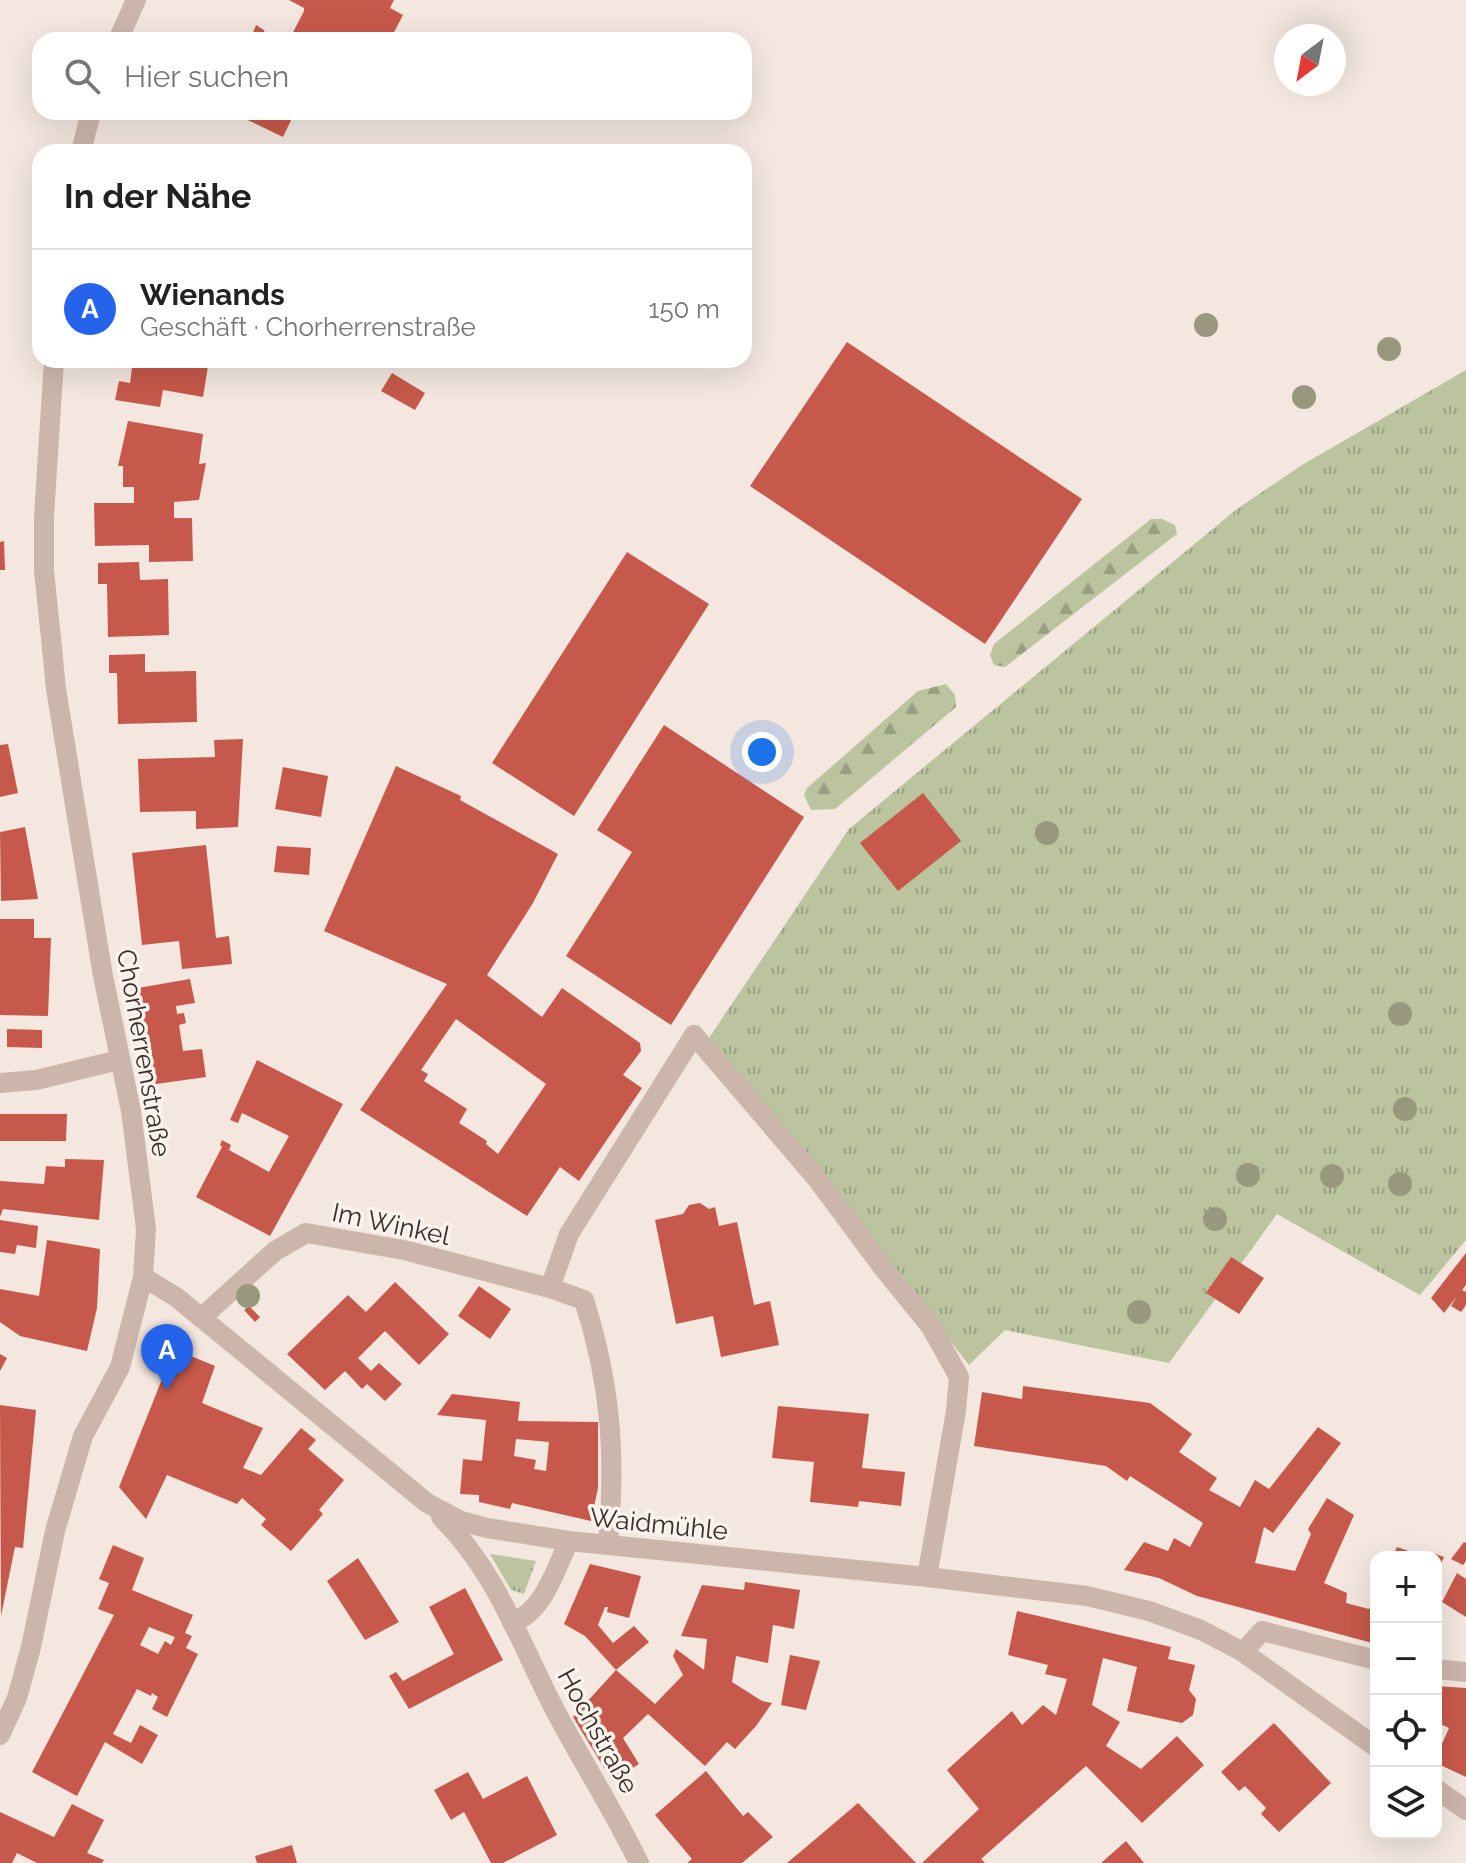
<!DOCTYPE html>
<html lang="de">
<meta charset="utf-8">
<style>
body{margin:0;font-family:Raleway,sans-serif;background:#f2f2f2;color:#222}
.controls{position:absolute;right:24px;bottom:24px;display:grid;overflow:hidden;border-radius:16px;box-shadow:0 8px 32px #0002}
.controls button{width:72px;height:72px;display:grid;place-items:center;padding:0;border:0;border-bottom:2px solid #e0e0e0;background:#fff;color:#222;font:40px sans-serif}
.compass{position:absolute;left:1274px;top:24px;width:72px;height:72px;border-radius:50%;background:#fff;box-shadow:0 8px 32px #0002;rotate:212deg}
.you{position:absolute;left:762px;top:752px;width:28px;height:28px;margin:-20px;border:6px solid #fff;border-radius:50%;background:#1a73e8;box-shadow:0 0 0 12px #1a73e833}
.badge{display:grid;place-items:center;width:52px;height:52px;border-radius:50%;background:#2563eb;color:#fff;font-size:26px;font-weight:700}
.pin{position:absolute;translate:-50% -66px;filter:drop-shadow(0 2px 4px #0008)}
.pin::after{content:'';position:absolute;top:42px;width:28px;height:24px;background:inherit;clip-path:polygon(0 0,100% 0,50% 100%)}
.list{margin:0;padding:0;list-style:none}
h2{display:flex;justify-content:space-between;align-items:center;height:104px;margin:0;padding:0 32px;font-size:34px}
h2 small{font-size:26px;font-weight:400;color:#767676}
.list li{display:grid;grid-template-columns:52px 1fr auto;gap:24px;align-items:center;box-sizing:border-box;height:120px;padding:0 32px;border-top:2px solid #e0e0e0}
.list b{display:block;font-size:30px;white-space:nowrap}
.list p{margin:0;font-size:26px;white-space:nowrap;color:#767676}
.list em{font-size:26px;font-style:normal;color:#767676}
.icon{flex:none;width:44px;height:44px;fill:none;stroke:currentColor;stroke-width:2;stroke-linecap:round;stroke-linejoin:round}
.map{position:relative;flex:none;width:1466px;height:1863px;overflow:hidden}
.search{position:absolute;background:#fff;box-shadow:0 8px 32px #0002;left:32px;top:32px;width:720px;height:88px;display:flex;align-items:center;gap:20px;box-sizing:border-box;padding:0 28px;border-radius:24px;color:#767676;font-size:30px}
.panel{position:absolute;background:#fff;box-shadow:0 8px 32px #0002;left:32px;top:144px;width:720px;height:224px;border-radius:24px}
.map>svg:first-child{display:block}
.grass{fill:url(#grass-tufts)}
.forest{fill:url(#forest-firs)}
.building{fill:#c6594b;fill-rule:evenodd}
.lines{fill:none;stroke-linecap:round;stroke-linejoin:round}
.lane{stroke:#ccb6ab;stroke-width:20}
.street{stroke:#ccb6ab;stroke-width:20}
.tree{fill:#98987e}
.labels{text-anchor:middle;stroke-width:7;stroke-linejoin:round;paint-order:stroke}
.street-label{font-size:26px;fill:#392d2a;stroke:#faf2ec}
</style>
<div class="map">
<svg width="1466" height="1863" viewBox="0 0 1466 1863">
<defs>
<pattern id="grass-tufts" width="24" height="20" patternUnits="userSpaceOnUse" patternTransform="scale(2)"><rect width="24" height="20" fill="#bbc39f"/><path d="M3 7l-1-3M5 7V3M7 7l1-3M15 17l-1-3M17 17v-4M19 17l1-3" fill="none" stroke="#999f82"/></pattern>
<pattern id="forest-firs" width="22" height="20" patternUnits="userSpaceOnUse" patternTransform="scale(2)"><rect width="22" height="20" fill="#bbc39f"/><path d="M5 1l3.5 6h-7zM16 11l3.5 6h-7z" fill="#999f82"/></pattern>
</defs>
<rect width="100%" height="100%" fill="#f3e7df"/>
<path class="grass" d="M 1466,370 L 1466,1240 L 1420,1295 L 1277,1214 L 1169,1363 L 1005,1330 L 969,1365 L 757,1095 L 709,1038 L 849,829 L 1237,509 L 1302,465 Z
M 490,1554 L 536,1561 L 524,1594 L 511,1590 Z"/>
<path class="forest" d="M 1151,519 L 1162,519 L 1175,525 L 1177,534 L 1005,667 L 994,665 L 990,655 L 994,644 Z
M 946,684 L 955,695 L 956,707 L 835,809 L 811,810 L 804,795 L 807,788 L 918,691 Z"/>
<path class="building" d="M 289,0 L 394,0 L 390,8 L 403,15 L 390,40 L 289,40 L 304,11 L 304,8 Z
M 256,25 L 264,30 L 265,34 L 276,40 L 250,40 Z
M 231,112 L 295,112 L 283,137 Z
M 847,342 L 1082,499 L 985,644 L 750,486 Z
M 133,360 L 209,360 L 203,397 L 163,390 L 160,407 L 115,400 L 119,381 L 130,383 Z
M 392,373 L 425,393 L 415,410 L 381,391 Z
M 128,421 L 203,434 L 199,464 L 206,463 L 199,500 L 174,502 L 174,518 L 192,518 L 193,561 L 149,562 L 149,545 L 95,546 L 94,503 L 134,503 L 134,487 L 123,487 L 123,466 L 118,466 Z
M 4,541 L 5,570 L 0,570 L 0,542 Z
M 627,552 L 709,604 L 574,816 L 492,763 Z
M 139,562 L 140,580 L 168,579 L 169,635 L 108,637 L 107,584 L 98,584 L 98,563 Z
M 145,654 L 145,672 L 196,671 L 197,722 L 118,724 L 117,673 L 109,673 L 109,655 Z
M 664,725 L 804,817 L 671,1025 L 566,956 L 632,852 L 597,830 Z
M 243,739 L 238,827 L 196,829 L 196,811 L 140,812 L 138,759 L 215,757 L 214,740 Z
M 8,744 L 18,793 L 0,797 L 0,745 Z
M 396,766 L 461,796 L 460,800 L 558,854 L 533,903 L 487,975 L 542,1017 L 562,988 L 640,1043 L 641,1051 L 623,1075 L 642,1088 L 579,1181 L 560,1167 L 527,1216 L 360,1110 L 447,984 L 324,931 ZM 456,1019 L 546,1084 L 498,1154 L 486,1144 L 487,1141 L 459,1123 L 467,1109 L 424,1081 L 428,1074 L 421,1070 Z
M 283,767 L 328,776 L 321,817 L 275,809 Z
M 923,793 L 961,841 L 898,891 L 860,843 Z
M 25,827 L 38,899 L 1,901 L 0,832 Z
M 206,845 L 216,938 L 229,936 L 232,964 L 182,969 L 179,941 L 142,945 L 132,853 Z
M 277,846 L 311,848 L 309,875 L 274,872 Z
M 0,919 L 34,919 L 34,938 L 51,938 L 48,1016 L 0,1015 Z
M 190,979 L 195,1003 L 176,1006 L 177,1014 L 184,1013 L 186,1023 L 179,1025 L 183,1051 L 202,1049 L 206,1077 L 149,1085 L 132,989 Z
M 7,1029 L 42,1030 L 42,1048 L 7,1047 Z
M 257,1060 L 343,1104 L 270,1236 L 196,1197 L 222,1147 L 220,1145 L 222,1140 L 231,1145 L 229,1150 L 269,1172 L 289,1136 L 242,1113 L 238,1123 L 230,1120 Z
M 0,1114 L 67,1114 L 66,1141 L 0,1141 Z
M 65,1159 L 104,1160 L 99,1220 L 3,1209 L 0,1217 L 0,1181 L 44,1184 L 46,1166 L 65,1167 Z
M 700,1203 L 709,1209 L 715,1207 L 719,1226 L 737,1222 L 754,1305 L 770,1301 L 779,1345 L 721,1357 L 713,1316 L 676,1324 L 655,1220 L 683,1214 L 689,1205 Z
M 0,1220 L 38,1226 L 36,1248 L 17,1245 L 15,1254 L 0,1252 Z
M 47,1240 L 100,1249 L 97,1308 L 87,1351 L 20,1336 L 0,1322 L 0,1289 L 39,1296 Z
M 1466,1253 L 1466,1285 L 1462,1290 L 1466,1292 L 1466,1305 L 1461,1312 L 1451,1306 L 1457,1296 L 1444,1313 L 1431,1298 Z
M 1231,1257 L 1264,1278 L 1239,1314 L 1206,1293 Z
M 395,1282 L 449,1334 L 419,1365 L 385,1331 L 358,1358 L 371,1371 L 379,1363 L 402,1384 L 385,1401 L 367,1384 L 362,1389 L 345,1371 L 325,1390 L 287,1354 L 348,1295 L 366,1312 Z
M 479,1286 L 511,1309 L 490,1339 L 458,1316 Z
M 249,1306 L 260,1317 L 255,1322 L 244,1310 Z
M 174,1349 L 215,1366 L 202,1403 L 263,1428 L 243,1468 L 261,1475 L 301,1428 L 316,1440 L 308,1449 L 344,1480 L 319,1510 L 323,1514 L 291,1551 L 261,1525 L 266,1519 L 242,1498 L 237,1504 L 167,1475 L 146,1519 L 119,1487 Z
M 0,1354 L 7,1358 L 0,1371 Z
M 1023,1386 L 1150,1403 L 1192,1434 L 1179,1452 L 1217,1478 L 1209,1490 L 1240,1507 L 1255,1480 L 1269,1489 L 1318,1427 L 1341,1443 L 1273,1533 L 1264,1527 L 1255,1563 L 1295,1571 L 1311,1534 L 1308,1529 L 1327,1498 L 1354,1515 L 1324,1583 L 1347,1593 L 1346,1603 L 1369,1609 L 1376,1593 L 1376,1644 L 1197,1596 L 1159,1578 L 1124,1570 L 1144,1542 L 1168,1551 L 1174,1538 L 1190,1547 L 1203,1523 L 1130,1476 L 1127,1481 L 1106,1466 L 974,1446 L 982,1392 L 1022,1399 Z
M 452,1394 L 520,1402 L 518,1421 L 598,1422 L 598,1488 L 591,1521 L 512,1503 L 510,1509 L 479,1502 L 479,1495 L 460,1494 L 463,1459 L 482,1461 L 486,1420 L 437,1415 ZM 516,1439 L 549,1442 L 546,1471 L 534,1469 L 536,1460 L 514,1456 Z
M 0,1405 L 36,1410 L 23,1548 L 15,1547 L 1,1616 Z
M 778,1406 L 869,1414 L 862,1468 L 905,1472 L 901,1506 L 859,1501 L 858,1507 L 810,1502 L 814,1462 L 772,1458 Z
M 1464,1542 L 1466,1543 L 1466,1561 L 1463,1565 L 1451,1559 Z
M 113,1545 L 144,1558 L 132,1590 L 193,1615 L 185,1633 L 192,1636 L 186,1648 L 198,1654 L 167,1717 L 152,1709 L 158,1697 L 152,1693 L 151,1696 L 137,1689 L 113,1734 L 131,1743 L 140,1725 L 158,1735 L 142,1764 L 105,1742 L 77,1796 L 32,1772 L 114,1615 L 98,1609 L 109,1583 L 99,1579 ZM 149,1627 L 175,1637 L 171,1645 L 165,1641 L 158,1654 L 140,1645 Z
M 1397,1547 L 1426,1557 L 1392,1557 Z
M 1433,1553 L 1444,1557 L 1436,1574 L 1436,1557 L 1432,1557 Z
M 358,1558 L 399,1622 L 365,1640 L 327,1581 Z
M 590,1564 L 641,1576 L 629,1618 L 607,1612 L 608,1607 L 605,1607 L 598,1625 L 613,1643 L 634,1626 L 649,1642 L 616,1670 L 655,1704 L 683,1675 L 673,1656 L 676,1649 L 704,1670 L 707,1639 L 681,1636 L 702,1585 L 744,1590 L 745,1582 L 800,1590 L 794,1629 L 773,1625 L 768,1663 L 736,1656 L 732,1682 L 762,1701 L 772,1703 L 756,1726 L 735,1749 L 727,1742 L 705,1766 L 648,1714 L 623,1738 L 639,1764 L 612,1781 L 573,1717 L 616,1670 L 585,1636 L 564,1624 Z
M 1457,1573 L 1466,1579 L 1466,1617 L 1442,1602 Z
M 465,1588 L 503,1660 L 409,1709 L 389,1676 L 396,1672 L 403,1681 L 454,1654 L 429,1607 Z
M 1017,1611 L 1171,1647 L 1168,1659 L 1195,1665 L 1189,1690 L 1196,1699 L 1193,1715 L 1182,1723 L 1127,1711 L 1137,1667 L 1103,1658 L 1092,1705 L 1120,1722 L 1106,1746 L 1141,1769 L 1177,1736 L 1204,1765 L 1142,1823 L 1086,1766 L 981,1859 L 985,1863 L 922,1863 L 979,1809 L 947,1770 L 1012,1711 L 1022,1725 L 1043,1705 L 1056,1715 L 1067,1679 L 1045,1674 L 1048,1665 L 1008,1655 Z
M 790,1655 L 820,1661 L 806,1710 L 781,1705 Z
M 1436,1686 L 1466,1688 L 1466,1777 L 1436,1763 L 1436,1757 L 1449,1728 L 1436,1722 Z
M 1274,1723 L 1331,1783 L 1279,1832 L 1261,1814 L 1266,1808 L 1245,1786 L 1239,1791 L 1221,1772 Z
M 706,1771 L 743,1816 L 748,1812 L 773,1837 L 742,1863 L 687,1863 L 692,1859 L 655,1815 Z
M 468,1772 L 483,1799 L 527,1776 L 557,1835 L 503,1863 L 491,1863 L 464,1812 L 451,1820 L 434,1790 Z
M 858,1803 L 916,1863 L 787,1863 L 812,1842 Z
M 72,1804 L 104,1820 L 87,1853 L 104,1860 L 102,1863 L 37,1863 L 17,1853 L 12,1863 L 0,1863 L 0,1812 L 54,1837 Z
M 1126,1841 L 1144,1863 L 1101,1863 Z
M 292,1845 L 297,1863 L 257,1863 L 255,1856 Z"/>
<g class="lines">
<path class="lane" d="M 694,1035 L 817,1179 L 884,1269 L 931,1327 L 959,1377 L 956,1411 L 927,1577"/>
<path class="street" d="M 118,40 L 136,0
M 81,152 L 91,112
M 0,1083 L 36,1080 L 119,1060
M 143,1277 L 176,1297 L 427,1503 L 461,1521 L 487,1528 L 569,1541 L 927,1577 L 1087,1596 L 1149,1611 L 1201,1630 L 1243,1652 L 1376,1747
M 550,1288 L 569,1234 L 694,1035
M 201,1318 L 275,1251 L 306,1233 L 404,1250 L 550,1288 L 584,1300 C 611,1385 616,1456 608,1545
M 441,1517 C 497,1572 520,1643 556,1712 C 583,1763 614,1811 639,1863
M 512,1623 C 544,1611 555,1570 569,1541
M 1243,1652 L 1262,1631 L 1376,1660
M 1436,1669 L 1466,1672
M 0,1735 L 17,1698 L 31,1647 L 55,1531 L 83,1436 L 120,1367 L 143,1277 L 146,1229 L 131,1111 L 103,976 L 56,689 L 51,638 L 44,571 L 44,516 L 54,360
M 1436,1789 L 1466,1810"/>
</g>
<g class="tree">
<circle cx="1206" cy="325" r="12"/>
<circle cx="1389" cy="349" r="12"/>
<circle cx="1304" cy="397" r="12"/>
<circle cx="1047" cy="833" r="12"/>
<circle cx="1400" cy="1014" r="12"/>
<circle cx="1405" cy="1109" r="12"/>
<circle cx="1248" cy="1175" r="12"/>
<circle cx="1332" cy="1176" r="12"/>
<circle cx="1400" cy="1184" r="12"/>
<circle cx="1215" cy="1219" r="12"/>
<circle cx="248" cy="1296" r="12"/>
<circle cx="1139" cy="1312" r="12"/>
</g>
<g class="labels">
<g class="street-label">
<text transform="translate(144 1053) rotate(80)" y="9">Chorherrenstraße</text>
<text transform="translate(391 1224) rotate(12)" y="9">Im Winkel</text>
<text transform="translate(659 1524) rotate(6)" y="9">Waidmühle</text>
<text transform="translate(598 1731) rotate(61)" y="9">Hochstraße</text>
</g>
</g>
</svg>
<div class="controls">
<button>+</button>
<button>−</button>
<button><svg class="icon" aria-label="locate" viewBox="0 0 24 24"><circle cx="12" cy="12" r="6"/><path d="M12 2v4M12 18v4M2 12h4M18 12h4"/></svg></button>
<button><svg class="icon" aria-label="layers" viewBox="0 0 24 24"><path d="M12 4l9 5-9 5-9-5zM3 14l9 5 9-5"/></svg></button>
</div>
<svg class="compass" viewBox="-18 -18 36 36"><path d="M0-13l5 13h-10z" fill="#e53935"/><path d="M0 13l5-13h-10z" fill="#767676"/></svg>
<div class="you"></div>
<div class="pin badge" style="left:167px;top:1390px">A</div>
<div class="search"><svg class="icon" aria-label="search" viewBox="0 0 24 24"><circle cx="10" cy="10" r="6"/><path d="M15 15l6 6"/></svg>Hier suchen</div>
<section class="panel">
<h2>In der Nähe<small></small></h2>
<ul class="list">
<li><span class="badge">A</span><div><b>Wienands</b><p>Geschäft · Chorherrenstraße</p></div><em>150 m</em></li>
</ul>
</section>
</div>
